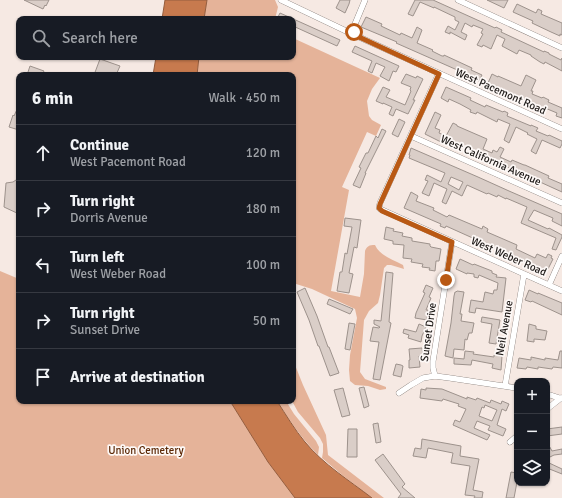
<!DOCTYPE html>
<meta charset="utf-8">
<style>
body{margin:0;font-family:Signika,sans-serif;background:#20242c;color:#f1f3f6}
.controls{position:absolute;right:12px;bottom:12px;display:grid;overflow:hidden;border-radius:8px;box-shadow:0 1px 3px #0004}
.controls button{width:36px;height:36px;display:grid;place-items:center;padding:0;border:0;border-bottom:1px solid #363941;background:#171b24;color:#f1f3f6;font:20px sans-serif}
.stop{position:absolute;width:12px;height:12px;margin:-9px;border:3px solid #b95914;border-radius:50%;background:#fff}
.stop.end{background:#b95914;border-color:#fff;box-shadow:0 1px 4px #0008}
.list{margin:0;padding:0;list-style:none}
h2{display:flex;justify-content:space-between;align-items:center;height:52px;margin:0;padding:0 16px;font-size:17px}
h2 small{font-size:13px;font-weight:400;color:#9ea1a6}
.list li{display:grid;grid-template-columns:26px 1fr auto;gap:12px;align-items:center;box-sizing:border-box;height:56px;padding:0 16px;border-top:1px solid #363941}
.list b{display:block;font-size:15px;white-space:nowrap}
.list p{margin:0;font-size:13px;white-space:nowrap;color:#9ea1a6}
.list em{font-size:13px;font-style:normal;color:#9ea1a6}
.icon{flex:none;width:22px;height:22px;fill:none;stroke:currentColor;stroke-width:2;stroke-linecap:round;stroke-linejoin:round}
.map{position:relative;flex:none;width:562px;height:498px;overflow:hidden}
.search{position:absolute;background:#171b24;box-shadow:0 1px 3px #0004;left:16px;top:16px;width:280px;height:44px;display:flex;align-items:center;gap:10px;box-sizing:border-box;padding:0 14px;border-radius:8px;color:#9ea1a6;font-size:15px}
.panel{position:absolute;background:#171b24;box-shadow:0 1px 3px #0004;left:16px;top:72px;width:280px;height:332px;border-radius:8px}
.map>svg:first-child{display:block}
.green{fill:#e5b399}
.water{fill:#c77a4e;stroke:#945d3e}
.building{fill:#dacec8;stroke:#9d928c;fill-rule:evenodd}
.lines{fill:none;stroke-linecap:round;stroke-linejoin:round}
.minor-casing{stroke:#716762;stroke-width:6}
.minor{stroke:#fff;stroke-width:5.5}
.route{stroke:#b95914;stroke-width:5}
.labels{text-anchor:middle;stroke-width:3.5;stroke-linejoin:round;paint-order:stroke}
.street-label{font-size:11px;fill:#1d1917;stroke:#fdf8f6}
.park-label{font-size:11px;fill:#5b2805;stroke:#fdf8f6}
</style>
<div class="map">
<svg width="562" height="498" viewBox="0 0 562 498">
<rect width="100%" height="100%" fill="#f6e9e3"/>
<path class="green" d="M 207,0 L 275,0 L 278,7 L 275,19 L 204,19 Z
M 293,38 L 380,78 L 372,89 L 367,101 L 369,116 L 372,120 L 381,125 L 376,136 L 367,132 L 342,187 L 349,190 L 331,291 L 360,297 L 364,274 L 365,251 C 367,246 369,245 375,245 C 380,256 392,259 403,265 L 404,269 L 391,265 L 387,265 L 384,268 L 380,295 L 378,303 L 369,311 L 364,320 L 360,372 L 365,379 L 386,387 L 386,389 L 380,390 L 368,386 L 355,385 L 350,381 L 349,370 L 350,355 L 357,318 L 355,309 L 312,289 L 293,283 L 293,75 L 197,75 L 199,57 L 293,57 Z
M 0,271 L 19,279 L 19,401 L 230,401 L 268,462 L 295,498 L 0,498 Z
M 293,360 L 303,385 L 326,435 L 328,455 L 384,498 L 372,498 L 342,475 L 322,458 L 323,452 L 323,444 L 320,438 L 298,412 L 292,401 L 293,401 Z
M 277,401 L 286,401 L 294,414 L 316,441 L 319,447 L 318,455 C 301,438 290,421 277,401 Z"/>
<path class="water" d="M 165,0 L 207,0 L 204,19 L 162,19 Z
M 156,57 L 199,57 L 197,75 L 153,75 Z
M 230,401 L 277,401 C 286,415 295,430 305,442 C 323,464 350,481 372,498 L 295,498 L 268,462 Z"/>
<path class="building" d="M 24,0 L 49,0 L 46,6 L 45,5 L 43,9 Z
M 340,0 L 350,0 L 349,4 L 345,13 L 336,8 Z
M 415,0 L 433,0 L 495,28 L 496,27 L 502,30 L 501,32 L 544,52 L 544,51 L 549,53 L 549,54 L 561,60 L 562,58 L 562,71 L 545,62 L 544,64 L 540,62 L 531,56 L 531,55 L 519,50 L 517,54 L 502,46 L 505,39 L 497,35 L 491,49 L 483,45 L 482,47 L 477,45 L 483,34 L 481,33 L 483,29 L 473,25 L 472,27 L 465,23 L 461,32 L 467,35 L 465,40 L 450,32 L 450,34 L 445,32 L 448,26 L 455,30 L 459,22 L 455,20 L 455,17 L 434,7 L 434,8 L 420,2 L 413,16 L 408,14 Z
M 487,0 L 508,0 L 504,8 Z
M 517,4 L 536,13 L 538,9 L 542,11 L 541,14 L 562,23 L 562,35 L 560,34 L 560,36 L 551,32 L 532,23 L 533,21 L 513,12 Z
M 280,13 L 340,40 L 337,46 L 293,26 L 293,19 L 277,19 Z
M 366,17 L 382,24 L 381,26 L 400,35 L 401,33 L 412,38 L 417,27 L 422,30 L 417,43 L 433,50 L 432,51 L 442,56 L 444,56 L 444,55 L 472,68 L 471,70 L 482,75 L 479,81 L 455,69 L 396,43 L 397,42 L 361,27 Z
M 355,46 L 399,66 L 396,72 L 393,71 L 389,81 L 380,76 L 385,67 L 376,63 L 372,73 L 368,71 L 372,61 L 352,52 Z
M 100,59 L 120,66 L 116,75 L 94,75 Z
M 30,66 L 44,71 L 42,75 L 27,75 Z
M 406,74 L 416,78 L 417,76 L 423,79 L 413,100 L 415,100 L 408,114 L 396,109 L 393,116 L 389,114 L 392,107 L 383,103 L 383,104 L 376,101 L 383,87 L 390,90 L 386,97 L 405,105 L 411,91 L 410,90 L 411,87 L 401,83 Z
M 492,74 L 498,77 L 498,76 L 521,86 L 526,75 L 536,80 L 531,91 L 533,91 L 532,94 L 542,98 L 543,97 L 549,100 L 548,102 L 562,108 L 562,118 L 556,116 L 557,113 L 545,108 L 544,109 L 535,105 L 534,106 L 521,98 L 488,83 Z
M 446,87 L 471,98 L 470,100 L 485,107 L 486,105 L 503,112 L 504,111 L 508,113 L 507,116 L 531,126 L 531,125 L 538,128 L 536,131 L 548,136 L 549,135 L 562,141 L 562,144 L 560,148 L 542,140 L 536,154 L 531,151 L 537,139 L 527,134 L 528,133 L 516,127 L 509,143 L 504,140 L 510,124 L 498,119 L 497,122 L 477,112 L 476,114 L 470,112 L 471,110 L 460,104 L 449,99 L 448,102 L 441,98 Z
M 19,105 L 19,130 L 9,127 L 13,115 L 14,116 Z
M 435,112 L 441,115 L 435,128 L 440,130 L 439,133 L 446,136 L 453,123 L 457,125 L 457,126 L 487,139 L 483,149 L 492,153 L 493,150 L 497,152 L 500,147 L 504,149 L 500,157 L 511,162 L 512,160 L 524,165 L 525,165 L 549,176 L 548,178 L 562,184 L 562,192 L 452,142 L 451,144 L 447,141 L 445,144 L 425,134 Z
M 399,119 L 405,122 L 398,137 L 392,134 Z
M 382,129 L 386,131 L 365,173 L 366,173 L 360,188 L 353,185 L 361,168 L 359,167 L 366,153 L 368,153 L 376,136 L 378,138 Z
M 411,148 L 478,177 L 509,191 L 562,214 L 562,226 L 552,221 L 553,218 L 534,210 L 528,220 L 548,229 L 549,228 L 562,235 L 562,237 L 556,250 L 552,249 L 556,238 L 521,223 L 527,207 L 506,198 L 506,199 L 498,195 L 497,197 L 488,193 L 487,194 L 467,185 L 462,196 L 452,191 L 446,204 L 442,202 L 447,189 L 434,183 L 429,196 L 422,193 L 428,181 L 425,180 L 427,175 L 441,182 L 445,173 L 409,158 L 410,155 L 409,155 ZM 451,177 L 463,182 L 459,190 L 448,184 Z
M 19,178 L 19,214 L 4,207 L 6,183 L 13,182 Z
M 411,192 L 418,196 L 416,201 L 434,208 L 433,210 L 447,217 L 449,215 L 482,229 L 483,226 L 488,229 L 487,232 L 517,245 L 516,249 L 535,258 L 537,254 L 546,258 L 548,254 L 552,256 L 551,258 L 553,259 L 548,269 L 547,269 L 546,271 L 446,226 L 445,228 L 440,226 L 441,224 L 404,208 Z
M 345,218 L 361,220 L 357,248 L 354,247 L 349,273 L 353,274 L 349,293 L 337,291 L 340,272 L 342,272 L 345,253 L 347,254 L 352,227 L 344,226 Z
M 386,227 L 394,229 L 393,231 L 403,233 L 402,236 L 412,238 L 412,241 L 430,244 L 430,246 L 431,247 L 441,249 L 439,261 L 436,261 L 435,271 L 429,270 L 430,268 L 422,267 L 423,264 L 411,262 L 412,259 L 403,258 L 404,245 L 393,244 L 393,241 L 384,239 Z
M 460,259 L 473,265 L 474,264 L 492,271 L 492,273 L 497,275 L 496,277 L 506,278 L 502,312 L 476,308 L 475,313 L 469,312 L 471,300 L 483,302 L 485,292 L 493,294 L 494,290 L 497,290 L 498,283 L 479,275 L 478,278 L 474,277 L 474,274 L 467,273 L 467,274 L 456,269 Z
M 386,272 L 393,273 L 389,322 L 391,323 L 380,380 L 373,379 L 379,342 L 370,341 L 373,327 L 379,328 L 380,327 L 374,324 L 374,320 L 381,321 Z
M 426,285 L 433,288 L 429,297 L 431,298 L 426,310 L 428,310 L 427,320 L 415,318 L 416,313 L 425,293 L 423,292 Z
M 305,288 L 317,316 L 328,347 L 329,347 L 339,373 L 330,376 L 319,346 L 318,346 L 309,320 L 297,292 Z
M 529,290 L 538,294 L 538,293 L 562,303 L 562,315 L 532,301 L 531,302 L 525,300 Z
M 457,291 L 464,292 L 460,314 L 462,314 L 461,321 L 474,323 L 472,333 L 469,333 L 467,340 L 465,339 L 464,350 L 454,349 L 453,358 L 445,356 L 451,323 L 454,296 L 455,292 L 456,292 Z
M 329,299 L 353,309 L 350,314 L 327,304 Z
M 482,317 L 500,320 L 496,344 L 489,343 L 492,324 L 481,322 Z
M 349,323 L 355,324 L 350,350 L 345,349 Z
M 419,324 L 426,327 L 422,336 L 421,342 L 408,338 L 409,335 L 403,333 L 404,329 L 416,332 Z
M 529,324 L 536,326 L 536,329 L 547,331 L 545,340 L 534,339 L 534,342 L 527,341 Z
M 422,348 L 423,355 L 419,356 L 420,367 L 409,368 L 409,360 L 410,360 L 409,349 Z
M 465,351 L 474,352 L 473,354 L 494,357 L 494,355 L 502,356 L 501,370 L 492,368 L 493,364 L 472,360 L 471,365 L 454,364 L 454,358 L 464,359 Z
M 560,351 L 562,351 L 562,368 L 553,367 L 552,369 L 538,367 L 538,369 L 527,367 L 526,369 L 517,368 L 519,358 L 531,360 L 531,357 L 545,360 L 545,358 L 558,360 Z
M 396,364 L 401,365 L 403,366 L 401,377 L 393,375 Z
M 364,387 L 369,406 L 364,408 L 359,388 Z
M 343,388 L 350,415 L 342,417 L 334,390 Z
M 426,388 L 442,389 L 467,399 L 467,397 L 476,400 L 477,398 L 490,403 L 491,400 L 501,404 L 502,401 L 509,404 L 506,411 L 502,409 L 497,425 L 506,429 L 503,436 L 488,430 L 490,426 L 477,421 L 474,428 L 490,435 L 487,440 L 453,425 L 455,420 L 460,422 L 466,409 L 458,406 L 459,404 L 443,399 L 442,401 L 420,398 L 421,389 L 426,390 ZM 485,405 L 497,410 L 492,421 L 479,416 L 482,407 L 484,408 Z
M 378,423 L 381,442 L 376,443 L 373,424 Z
M 562,427 L 562,434 L 547,436 L 547,429 Z
M 348,429 L 357,429 L 357,457 L 347,457 Z
M 422,439 L 461,446 L 460,456 L 479,459 L 473,490 L 483,492 L 482,498 L 474,498 L 475,496 L 465,495 L 470,466 L 451,463 L 453,453 L 428,448 L 426,458 L 413,456 L 415,448 L 421,449 Z
M 547,442 L 552,451 L 562,449 L 562,454 L 554,455 L 550,457 L 547,452 Z
M 383,454 L 405,484 L 402,487 L 415,498 L 398,498 L 401,494 L 375,460 Z
M 547,462 L 562,469 L 562,474 L 547,468 Z
M 511,472 L 517,473 L 517,482 L 514,498 L 506,498 Z"/>
<g class="lines">
<g class="minor-casing">
<path id="minor" d="M 281,0 L 346,31 L 350,32 L 355,33 L 359,37 L 562,129
M 458,0 L 562,48
M 355,33 L 354,28 L 355,24 L 365,0
M 439,73 L 380,203 L 379,208 L 380,209 L 562,291
M 411,136 L 562,203
M 549,285 L 562,256
M 435,376 L 433,368 L 433,361 L 452,242
M 505,386 L 524,274
M 399,393 L 411,385 L 423,378 L 435,376 L 450,378 L 517,388
M 547,394 L 562,399
M 547,409 L 561,398
M 510,442 L 517,436"/>
</g>
<use href="#minor" class="minor"/>
</g>
<g class="lines">
<path class="route" d="M 354,32 L 359,37 L 439,74 L 380,204 L 379,208 L 382,211 L 452,242 L 446,280"/>
</g>
<g class="labels">
<g class="street-label">
<text transform="translate(501 91) rotate(24)" y="4">West Pacemont Road</text>
<text transform="translate(491 160) rotate(24)" y="4">West California Avenue</text>
<text transform="translate(509 256) rotate(24)" y="4">West Weber Road</text>
<text transform="translate(504 328) rotate(-80)" y="4">Neil Avenue</text>
<text transform="translate(428 332) rotate(-82)" y="4">Sunset Drive</text>
</g>
<g class="park-label">
<text x="146" y="454">Union Cemetery</text>
</g>
</g>
</svg>
<div class="controls">
<button>+</button>
<button>−</button>
<button><svg class="icon" aria-label="layers" viewBox="0 0 24 24"><path d="M12 4l9 5-9 5-9-5zM3 14l9 5 9-5"/></svg></button>
</div>
<div class="stop" style="left:354px;top:32px"></div>
<div class="stop end" style="left:446px;top:280px"></div>
<div class="search"><svg class="icon" aria-label="search" viewBox="0 0 24 24"><circle cx="10" cy="10" r="6"/><path d="M15 15l6 6"/></svg>Search here</div>
<section class="panel">
<h2>6 min<small>Walk · 450 m</small></h2>
<ul class="list">
<li><svg class="icon" aria-label="ahead" viewBox="0 0 24 24"><path d="M12 20V5M6 11l6-6 6 6"/></svg><div><b>Continue</b><p>West Pacemont Road</p></div><em>120 m</em></li>
<li><svg class="icon" aria-label="right" viewBox="0 0 24 24"><path d="M7 20v-9h11M14 6l5 5-5 5"/></svg><div><b>Turn right</b><p>Dorris Avenue</p></div><em>180 m</em></li>
<li><svg class="icon" aria-label="left" viewBox="0 0 24 24"><path d="M17 20v-9H6M10 6l-5 5 5 5"/></svg><div><b>Turn left</b><p>West Weber Road</p></div><em>100 m</em></li>
<li><svg class="icon" aria-label="right" viewBox="0 0 24 24"><path d="M7 20v-9h11M14 6l5 5-5 5"/></svg><div><b>Turn right</b><p>Sunset Drive</p></div><em>50 m</em></li>
<li><svg class="icon" aria-label="arrive" viewBox="0 0 24 24"><path d="M6 21V4h12l-3 4 3 4H6"/></svg><div><b>Arrive at destination</b></div></li>
</ul>
</section>
</div>
